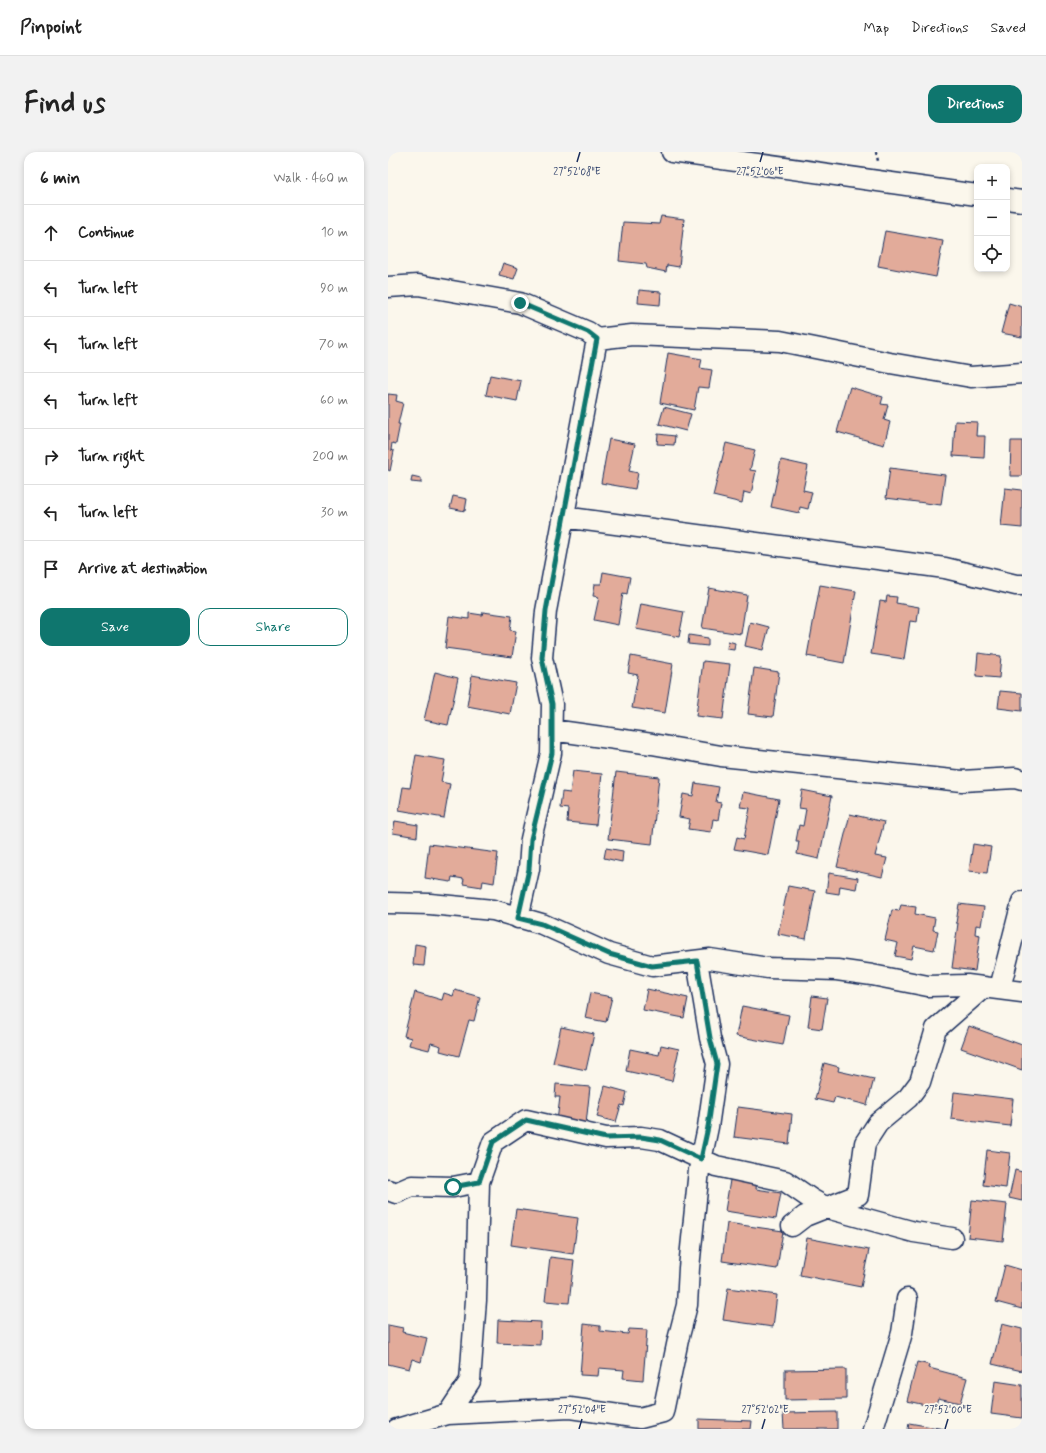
<!DOCTYPE html>
<meta charset="utf-8">
<style>
body{margin:0;font-family:Mynerve,sans-serif;background:#f2f2f2;color:#222}
.controls{position:absolute;right:12px;top:12px;display:grid;overflow:hidden;border-radius:8px;box-shadow:0 2px 6px #0003}
.controls button{width:36px;height:36px;display:grid;place-items:center;padding:0;border:0;border-bottom:1px solid #e0e0e0;background:#fff;color:#222;font:20px sans-serif}
.stop{position:absolute;width:12px;height:12px;margin:-9px;border:3px solid #0f766e;border-radius:50%;background:#fff}
.stop.end{background:#0f766e;border-color:#fff;box-shadow:0 1px 4px #0008}
.list{margin:0;padding:0;list-style:none}
h2{display:flex;justify-content:space-between;align-items:center;height:52px;margin:0;padding:0 16px;font-size:17px}
h2 small{font-size:13px;font-weight:400;color:#767676}
.list li{display:grid;grid-template-columns:26px 1fr auto;gap:12px;align-items:center;box-sizing:border-box;height:56px;padding:0 16px;border-top:1px solid #e0e0e0}
.list b{display:block;font-size:15px;white-space:nowrap}
.list em{font-size:13px;font-style:normal;color:#767676}
.actions{display:flex;gap:8px;padding:12px 16px}
.actions a{flex:1;padding:9px 0;border:1px solid #0f766e;border-radius:12px;text-align:center;font-size:14px;color:#0f766e}
.actions .main{background:#0f766e;color:#fff}
.icon{flex:none;width:22px;height:22px;fill:none;stroke:currentColor;stroke-width:2;stroke-linecap:round;stroke-linejoin:round}
.map{position:relative;flex:none;width:634px;height:1277px;overflow:hidden;border-radius:12px}
header{display:flex;align-items:center;gap:24px;box-sizing:border-box;height:56px;padding:0 20px;background:#fff;border-bottom:1px solid #e0e0e0}
header strong{font-size:19px}
nav{display:flex;gap:22px;margin-inline-start:auto;font-size:14px}
.intro{display:flex;align-items:center;justify-content:space-between;box-sizing:border-box;height:96px;padding:0 24px}
h1{margin:0;font-size:28px}
.button{padding:10px 18px;border-radius:12px;background:#0f766e;color:#fff;font-size:14px;font-weight:700}
main{display:flex;gap:24px;padding:0 24px}
aside{flex:1;background:#fff;border-radius:12px;box-shadow:0 2px 6px #0003}
.map>svg:first-child{display:block}
.building{fill:#e2ab9a;stroke:#1b2f5e}
.lines{fill:none;stroke-linecap:round;stroke-linejoin:round}
.minor-casing{stroke:#1b2f5e;stroke-width:23}
.path{stroke:#1b2f5e;stroke-width:2.5;stroke-dasharray:3 3;stroke-linecap:butt}
.minor{stroke:#fbf7ec;stroke-width:20}
.route{stroke:#0f766e;stroke-width:5}
.ticks{fill:none;stroke:#1b2f5e;stroke-width:1.5}
.ticks-label{font-size:10px;text-anchor:middle;fill:#1b2f5e;stroke:#fbf7ec;stroke-width:3.5;stroke-linejoin:round;paint-order:stroke}
</style>
<header>
<strong>Pinpoint</strong>
<nav><a>Map</a><a>Directions</a><a>Saved</a></nav>
</header>
<div class="intro"><h1>Find us</h1><a class="button">Directions</a></div>
<main>
<aside>
<h2>6 min<small>Walk · 460 m</small></h2>
<ul class="list">
<li><svg class="icon" aria-label="ahead" viewBox="0 0 24 24"><path d="M12 20V5M6 11l6-6 6 6"/></svg><div><b>Continue</b></div><em>10 m</em></li>
<li><svg class="icon" aria-label="left" viewBox="0 0 24 24"><path d="M17 20v-9H6M10 6l-5 5 5 5"/></svg><div><b>Turn left</b></div><em>90 m</em></li>
<li><svg class="icon" aria-label="left" viewBox="0 0 24 24"><path d="M17 20v-9H6M10 6l-5 5 5 5"/></svg><div><b>Turn left</b></div><em>70 m</em></li>
<li><svg class="icon" aria-label="left" viewBox="0 0 24 24"><path d="M17 20v-9H6M10 6l-5 5 5 5"/></svg><div><b>Turn left</b></div><em>60 m</em></li>
<li><svg class="icon" aria-label="right" viewBox="0 0 24 24"><path d="M7 20v-9h11M14 6l5 5-5 5"/></svg><div><b>Turn right</b></div><em>200 m</em></li>
<li><svg class="icon" aria-label="left" viewBox="0 0 24 24"><path d="M17 20v-9H6M10 6l-5 5 5 5"/></svg><div><b>Turn left</b></div><em>30 m</em></li>
<li><svg class="icon" aria-label="arrive" viewBox="0 0 24 24"><path d="M6 21V4h12l-3 4 3 4H6"/></svg><div><b>Arrive at destination</b></div></li>
</ul>
<div class="actions"><a class="main">Save</a><a>Share</a></div>
</aside>
<div class="map">
<svg width="634" height="1277" viewBox="0 0 634 1277">
<rect width="100%" height="100%" fill="#fbf7ec"/>
<filter id="ink" filterUnits="userSpaceOnUse"><feTurbulence type="fractalNoise" baseFrequency=".025" numOctaves="2"/><feDisplacementMap in="SourceGraphic" scale="8" xChannelSelector="R" yChannelSelector="G"/><feConvolveMatrix kernelMatrix="1 2 1 2 8 2 1 2 1" color-interpolation-filters="sRGB"/></filter>
<g filter="url(#ink)">
<path class="building" d="M 273,64 L 296,67 L 291,115 L 279,113 L 278,120 L 259,116 L 258,112 L 231,109 L 235,70 L 271,72 Z
M 497,79 L 555,89 L 548,125 L 490,114 Z
M 115,111 L 130,116 L 126,127 L 111,123 Z
M 251,138 L 273,140 L 272,153 L 250,151 Z
M 621,151 L 634,155 L 634,185 L 613,181 Z
M 280,201 L 314,207 L 312,216 L 324,218 L 321,236 L 310,235 L 306,258 L 272,251 Z
M 102,223 L 133,229 L 129,249 L 98,243 Z
M 462,235 L 495,245 L 493,252 L 500,253 L 496,268 L 502,270 L 496,293 L 449,280 Z
M 0,242 L 9,243 L 8,249 L 15,251 L 10,272 L 12,272 L 8,292 L 4,291 L 3,298 L 6,299 L 2,319 L 0,318 Z
M 276,255 L 303,262 L 298,279 L 271,272 Z
M 567,269 L 589,270 L 588,284 L 597,284 L 596,306 L 565,304 Z
M 270,282 L 287,284 L 286,293 L 269,292 Z
M 221,287 L 247,292 L 241,319 L 250,321 L 247,337 L 213,331 Z
M 623,289 L 634,289 L 634,324 L 622,324 Z
M 338,291 L 367,298 L 362,318 L 368,319 L 363,342 L 356,340 L 354,351 L 325,344 Z
M 393,308 L 420,314 L 415,338 L 424,340 L 420,357 L 412,355 L 411,361 L 383,355 Z
M 502,316 L 557,323 L 553,353 L 498,346 Z
M 24,324 L 33,326 L 33,331 L 23,330 Z
M 617,336 L 634,338 L 634,376 L 613,374 Z
M 65,344 L 79,347 L 77,359 L 62,356 Z
M 215,420 L 242,425 L 239,442 L 235,441 L 230,473 L 206,468 L 211,445 L 205,444 L 207,432 L 213,432 Z
M 432,433 L 468,439 L 456,511 L 419,504 Z
M 321,436 L 359,443 L 353,482 L 314,476 Z
M 499,444 L 509,445 L 508,451 L 531,455 L 529,470 L 522,469 L 516,507 L 483,502 L 492,449 L 498,450 Z
M 253,452 L 296,460 L 291,485 L 248,477 Z
M 95,460 L 124,464 L 122,478 L 128,479 L 124,505 L 57,496 L 61,464 L 81,467 L 81,461 L 94,463 Z
M 362,470 L 381,475 L 375,498 L 357,494 Z
M 301,483 L 320,486 L 320,494 L 300,492 Z
M 340,489 L 347,491 L 346,498 L 339,497 Z
M 590,501 L 613,504 L 611,526 L 588,524 Z
M 243,504 L 285,512 L 277,561 L 244,556 L 250,523 L 240,521 Z
M 315,509 L 342,512 L 335,567 L 308,564 Z
M 366,516 L 391,520 L 385,565 L 360,562 Z
M 47,520 L 70,526 L 60,573 L 36,568 Z
M 84,523 L 128,531 L 122,562 L 79,554 Z
M 612,539 L 634,541 L 634,559 L 610,556 Z
M 28,603 L 57,608 L 53,630 L 62,632 L 56,666 L 11,658 L 15,635 L 22,636 Z
M 185,619 L 214,622 L 208,673 L 179,670 L 180,657 L 172,656 L 174,640 L 182,641 Z
M 228,620 L 271,625 L 264,692 L 220,687 Z
M 307,631 L 331,635 L 328,650 L 333,651 L 330,668 L 325,667 L 323,680 L 300,677 L 302,667 L 291,665 L 295,642 L 305,644 Z
M 414,638 L 444,644 L 431,707 L 409,702 L 411,689 L 408,689 L 411,673 L 415,674 L 418,657 L 411,656 Z
M 355,640 L 391,647 L 380,703 L 346,697 L 349,685 L 356,687 L 362,656 L 352,655 Z
M 462,662 L 496,670 L 487,704 L 499,706 L 494,725 L 449,715 Z
M 7,669 L 30,673 L 29,685 L 5,681 Z
M 41,692 L 110,701 L 106,731 L 95,729 L 94,735 L 75,732 L 76,727 L 64,725 L 63,730 L 37,726 Z
M 585,692 L 603,695 L 599,721 L 581,719 Z
M 218,696 L 235,699 L 234,710 L 216,706 Z
M 441,721 L 470,726 L 468,737 L 452,734 L 451,742 L 438,740 Z
M 400,734 L 427,739 L 418,787 L 390,782 Z
M 571,752 L 596,755 L 593,774 L 588,773 L 587,782 L 592,783 L 587,819 L 564,816 L 570,771 L 568,771 Z
M 513,753 L 528,755 L 527,762 L 547,766 L 545,778 L 550,779 L 546,798 L 526,794 L 523,807 L 507,804 L 510,791 L 497,788 L 504,758 L 511,759 Z
M 27,792 L 38,794 L 36,814 L 25,813 Z
M 259,837 L 300,846 L 296,866 L 255,858 Z
M 67,838 L 92,845 L 86,869 L 81,868 L 71,904 L 52,899 L 53,894 L 43,891 L 41,898 L 21,893 L 23,886 L 16,884 L 27,840 L 54,848 L 56,841 L 65,844 Z
M 202,841 L 224,845 L 218,870 L 197,866 Z
M 424,844 L 439,846 L 434,877 L 420,875 Z
M 354,854 L 401,863 L 395,893 L 348,884 Z
M 581,874 L 634,893 L 634,918 L 573,896 Z
M 173,875 L 206,882 L 198,918 L 165,911 Z
M 273,893 L 291,897 L 284,929 L 238,919 L 242,897 L 271,903 Z
M 436,911 L 451,915 L 450,919 L 486,927 L 479,953 L 447,945 L 445,951 L 427,947 Z
M 168,932 L 202,935 L 198,972 L 169,969 L 172,945 L 167,945 Z
M 217,934 L 239,940 L 236,954 L 233,953 L 228,970 L 209,965 Z
M 566,940 L 625,947 L 622,974 L 563,967 Z
M 350,955 L 404,962 L 401,992 L 346,985 Z
M 599,998 L 622,1001 L 618,1036 L 595,1033 Z
M 627,1018 L 634,1020 L 634,1049 L 621,1046 Z
M 343,1022 L 369,1027 L 368,1037 L 393,1041 L 388,1067 L 337,1059 Z
M 584,1048 L 619,1052 L 615,1089 L 580,1085 Z
M 128,1057 L 190,1066 L 185,1102 L 123,1093 Z
M 339,1071 L 395,1079 L 389,1117 L 334,1109 Z
M 419,1086 L 481,1098 L 473,1135 L 412,1123 Z
M 162,1105 L 186,1108 L 181,1151 L 157,1149 Z
M 617,1113 L 634,1118 L 634,1157 L 608,1150 Z
M 340,1136 L 389,1143 L 385,1175 L 335,1168 Z
M 110,1168 L 153,1170 L 152,1193 L 109,1191 Z
M 196,1172 L 212,1174 L 212,1179 L 240,1182 L 241,1177 L 259,1178 L 255,1228 L 235,1226 L 236,1218 L 211,1216 L 210,1224 L 192,1223 Z
M 614,1172 L 634,1177 L 634,1219 L 604,1212 Z
M 0,1173 L 15,1176 L 14,1180 L 39,1186 L 33,1210 L 24,1207 L 21,1217 L 0,1212 Z
M 529,1210 L 542,1213 L 541,1216 L 579,1226 L 572,1251 L 550,1246 L 547,1255 L 519,1249 Z
M 458,1217 L 458,1247 L 397,1248 L 397,1218 Z
M 607,1229 L 634,1233 L 634,1266 L 603,1262 Z
M 449,1260 L 449,1277 L 396,1277 L 395,1261 Z
M 311,1267 L 364,1269 L 363,1277 L 311,1277 Z
M 521,1271 L 556,1277 L 520,1277 Z"/>
<g class="lines">
<g class="minor-casing">
<path id="minor" d="M 284,0 L 589,43
M 619,47 L 634,49
M 0,135 L 30,133 L 132,151 L 200,180 L 209,187 L 244,183 L 392,189 L 502,211 L 583,225 L 634,221
M 175,365 L 557,416 L 628,433 L 634,433
M 164,578 L 264,592 L 333,604 L 574,629 L 627,626 L 634,628
M 0,751 L 42,752 L 105,758 L 154,772 L 221,802 L 264,814 L 322,807 L 380,816 L 449,818 L 484,823 L 540,834 L 579,833 L 634,840
M 130,766 L 141,717 L 143,687 L 163,601 L 164,552 L 154,506 L 158,459 L 209,187
M 612,836 L 634,750
M 0,1038 L 8,1041 L 24,1034 L 65,1035 L 91,1030 L 105,990 L 138,968 L 218,986 L 253,985 L 272,988 L 328,1014 L 397,1029 L 423,1047 L 439,1056 L 526,1080 L 564,1086
M 404,1074 L 417,1064 L 470,1043 L 477,991 L 490,971 L 520,946 L 532,930 L 548,877 L 596,835
M 60,1262 L 182,1256 L 252,1266 L 275,1260 L 290,1188 L 299,1153 L 301,1116 L 311,1018 L 320,975 L 329,912 L 322,886 L 309,809
M 9,1277 L 60,1262 L 82,1229 L 88,1148 L 91,1030
M 485,1277 L 514,1181 L 519,1147"/>
</g>
<path class="path" d="M 488,0 L 490,9"/>
<use href="#minor" class="minor"/>
</g>
</g>
<g class="lines" filter="url(#ink)">
<path class="route" d="M 65,1035 L 91,1030 L 105,990 L 138,968 L 218,986 L 253,985 L 272,988 L 313,1007 L 320,975 L 329,912 L 322,886 L 309,809 L 264,814 L 221,802 L 154,772 L 130,766 L 141,717 L 143,687 L 164,601 L 164,552 L 154,506 L 158,459 L 209,187 L 200,180 L 132,151"/>
</g>
<path class="ticks" d="M 189,10 L 192,0M 372,10 L 375,0M 191,1277 L 194,1267M 374,1277 L 377,1267M 557,1277 L 560,1267"/>
<g class="ticks-label">
<text x="189" y="23">27°52'08"E</text>
<text x="372" y="23">27°52'06"E</text>
<text x="194" y="1261">27°52'04"E</text>
<text x="377" y="1261">27°52'02"E</text>
<text x="560" y="1261">27°52'00"E</text>
</g>
</svg>
<div class="controls">
<button>+</button>
<button>−</button>
<button><svg class="icon" aria-label="locate" viewBox="0 0 24 24"><circle cx="12" cy="12" r="6"/><path d="M12 2v4M12 18v4M2 12h4M18 12h4"/></svg></button>
</div>
<div class="stop" style="left:65px;top:1035px"></div>
<div class="stop end" style="left:132px;top:151px"></div>
</div>
</main>
